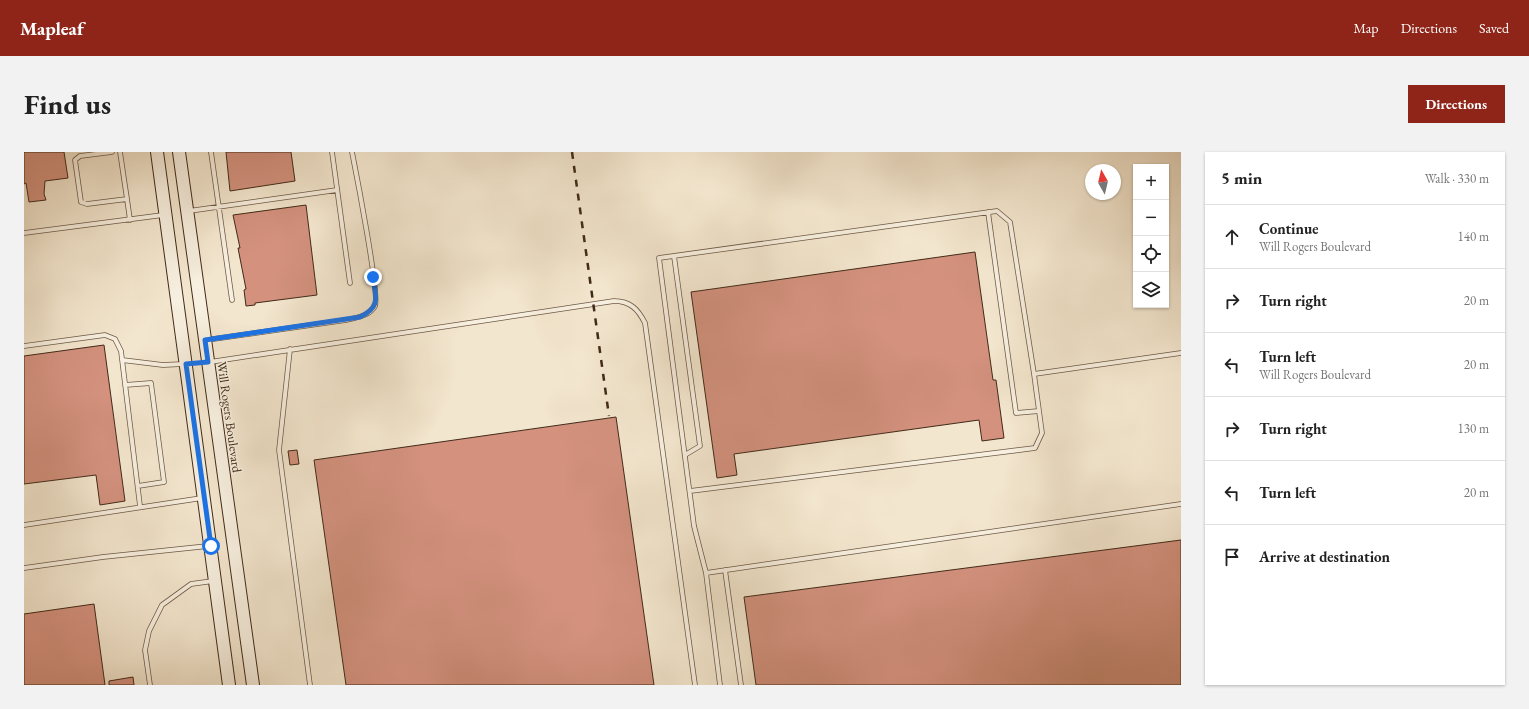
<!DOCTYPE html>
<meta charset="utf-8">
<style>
body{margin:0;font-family:"EB Garamond",serif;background:#f2f2f2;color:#222}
.controls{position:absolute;right:12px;top:12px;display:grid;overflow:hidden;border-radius:0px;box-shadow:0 1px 3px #0004}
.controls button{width:36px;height:36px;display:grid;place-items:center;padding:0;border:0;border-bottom:1px solid #e0e0e0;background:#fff;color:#222;font:20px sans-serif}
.compass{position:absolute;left:1061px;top:12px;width:36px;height:36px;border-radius:50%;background:#fff;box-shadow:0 1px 3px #0004;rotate:352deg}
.stop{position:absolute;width:12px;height:12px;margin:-9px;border:3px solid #1a73e8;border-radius:50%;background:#fff}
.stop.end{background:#1a73e8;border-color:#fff;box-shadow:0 1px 4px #0008}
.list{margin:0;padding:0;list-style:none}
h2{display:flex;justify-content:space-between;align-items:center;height:52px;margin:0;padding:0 16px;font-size:17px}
h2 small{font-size:13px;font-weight:400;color:#767676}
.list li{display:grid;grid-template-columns:26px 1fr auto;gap:12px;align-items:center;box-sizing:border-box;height:64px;padding:0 16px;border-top:1px solid #e0e0e0}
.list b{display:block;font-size:15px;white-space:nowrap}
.list p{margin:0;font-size:13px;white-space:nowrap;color:#767676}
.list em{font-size:13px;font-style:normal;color:#767676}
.icon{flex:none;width:22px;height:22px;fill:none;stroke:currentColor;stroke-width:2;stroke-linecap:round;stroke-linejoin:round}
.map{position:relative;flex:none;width:1157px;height:533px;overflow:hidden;border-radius:0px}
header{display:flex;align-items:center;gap:24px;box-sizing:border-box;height:56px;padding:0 20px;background:#8f2418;color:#fff}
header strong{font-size:19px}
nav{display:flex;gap:22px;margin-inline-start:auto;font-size:14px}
.intro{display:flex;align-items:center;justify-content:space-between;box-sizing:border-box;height:96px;padding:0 24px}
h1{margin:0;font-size:28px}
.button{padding:10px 18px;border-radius:0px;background:#8f2418;color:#fff;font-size:14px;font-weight:700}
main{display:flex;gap:24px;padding:0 24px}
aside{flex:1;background:#fff;border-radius:0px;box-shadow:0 1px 3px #0004}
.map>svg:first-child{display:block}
.building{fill:#d3917e;stroke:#412a18}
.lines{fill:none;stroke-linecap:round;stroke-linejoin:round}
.lane-casing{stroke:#6e5946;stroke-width:5.5}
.secondary-casing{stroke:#412a18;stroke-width:14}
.lane{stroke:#f7efdf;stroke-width:4}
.secondary{stroke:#f7efdf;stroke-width:12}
.rail{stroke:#412a18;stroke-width:2.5;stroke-dasharray:7 7;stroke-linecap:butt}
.route{stroke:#1a73e8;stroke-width:5}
.labels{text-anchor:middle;stroke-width:3;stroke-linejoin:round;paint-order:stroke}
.street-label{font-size:13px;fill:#412a18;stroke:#f7efdf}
</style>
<header>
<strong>Mapleaf</strong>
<nav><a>Map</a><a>Directions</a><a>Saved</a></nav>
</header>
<div class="intro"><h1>Find us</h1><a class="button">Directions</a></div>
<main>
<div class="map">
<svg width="1157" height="533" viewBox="0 0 1157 533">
<rect width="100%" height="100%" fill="#f3e6ce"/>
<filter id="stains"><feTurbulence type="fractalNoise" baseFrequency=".005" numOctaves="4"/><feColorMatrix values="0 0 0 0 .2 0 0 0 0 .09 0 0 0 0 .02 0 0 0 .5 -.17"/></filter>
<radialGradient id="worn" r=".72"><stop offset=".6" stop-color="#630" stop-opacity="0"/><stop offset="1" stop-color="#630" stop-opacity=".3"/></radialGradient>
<path class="building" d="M 0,0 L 40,0 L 44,26 L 21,29 L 20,42 L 22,48 L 5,50 L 2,31 L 0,32 Z
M 202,0 L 267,0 L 271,29 L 206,39 Z
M 282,53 L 293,143 L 231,151 L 231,153 L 222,154 L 220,138 L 222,137 L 214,96 L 216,96 L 209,63 Z
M 951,100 L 969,228 L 972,228 L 980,286 L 958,289 L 955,268 L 710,302 L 713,323 L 693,326 L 667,140 Z
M 80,193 L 101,349 L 76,353 L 72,323 L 0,332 L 0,204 Z
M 592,265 L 630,533 L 322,533 L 290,308 Z
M 273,298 L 275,312 L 266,313 L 264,299 Z
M 1157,388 L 1157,533 L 732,533 L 720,445 Z
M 70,452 L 81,533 L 0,533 L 0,462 Z
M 109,525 L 110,533 L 85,533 L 85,529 Z"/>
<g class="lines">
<g class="lane-casing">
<path id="lane" d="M 88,0 L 56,4 L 51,8 L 57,50 L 63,52 L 103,47 L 106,68
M 96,0 L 103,47
M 187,0 L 208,148
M 308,0 L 326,131
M 165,59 L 313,38
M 964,60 L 992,261 L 1015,259
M 0,81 L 139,63
M 650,104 L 676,294 L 661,303
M 182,188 L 322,168 C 331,166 346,164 351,154 C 356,143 332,20 328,0
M 0,194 L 81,183 L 91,187 L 97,199 L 116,354
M 266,197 L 255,298 L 286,533
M 98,208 L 139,213 L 159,212
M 186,210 L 590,149 C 606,149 614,157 621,171 L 671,533
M 101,233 L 127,231 L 140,330 L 114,334
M 666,339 L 1011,296 L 1018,281 L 1010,222
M 0,373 L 178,346
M 0,416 L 79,405 L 184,394
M 701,418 L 717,533
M 682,421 L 670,374 L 635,106 L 973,59 L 986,70 L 1010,222 L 1157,201
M 126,533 L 121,498 L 125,479 L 138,453 L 167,432 L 189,429
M 696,533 L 682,421 L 1157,352"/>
</g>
<g class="secondary-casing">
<path id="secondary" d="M 133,0 L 205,533
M 155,0 L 229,533"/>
</g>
<use href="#lane" class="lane"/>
<use href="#secondary" class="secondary"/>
<path class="rail" d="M 548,0 L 585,264"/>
</g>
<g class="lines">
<path class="route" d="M 187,394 L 162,212 L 184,210 L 181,188 L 336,165 C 357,155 352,145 349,125"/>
</g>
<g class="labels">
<g class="street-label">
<text transform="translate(206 265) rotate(82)" y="5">Will Rogers Boulevard</text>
</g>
</g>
<rect width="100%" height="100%" filter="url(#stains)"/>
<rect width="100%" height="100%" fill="url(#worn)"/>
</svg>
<div class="controls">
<button>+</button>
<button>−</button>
<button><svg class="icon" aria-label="locate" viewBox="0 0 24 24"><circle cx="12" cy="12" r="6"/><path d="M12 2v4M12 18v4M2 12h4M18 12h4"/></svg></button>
<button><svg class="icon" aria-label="layers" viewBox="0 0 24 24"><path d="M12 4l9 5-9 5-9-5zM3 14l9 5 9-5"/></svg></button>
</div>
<svg class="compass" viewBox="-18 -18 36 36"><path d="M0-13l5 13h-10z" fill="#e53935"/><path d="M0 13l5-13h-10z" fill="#767676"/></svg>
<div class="stop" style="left:187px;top:394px"></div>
<div class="stop end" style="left:349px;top:125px"></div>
</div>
<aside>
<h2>5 min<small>Walk · 330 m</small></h2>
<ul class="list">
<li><svg class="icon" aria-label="ahead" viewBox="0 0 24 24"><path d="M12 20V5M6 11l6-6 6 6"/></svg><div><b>Continue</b><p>Will Rogers Boulevard</p></div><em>140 m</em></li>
<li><svg class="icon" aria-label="right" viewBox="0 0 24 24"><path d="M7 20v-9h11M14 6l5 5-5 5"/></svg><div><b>Turn right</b></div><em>20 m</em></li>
<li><svg class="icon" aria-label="left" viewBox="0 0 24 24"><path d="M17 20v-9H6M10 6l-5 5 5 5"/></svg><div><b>Turn left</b><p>Will Rogers Boulevard</p></div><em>20 m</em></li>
<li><svg class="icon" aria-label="right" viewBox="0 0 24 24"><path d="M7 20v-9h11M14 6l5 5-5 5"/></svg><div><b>Turn right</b></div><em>130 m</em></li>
<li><svg class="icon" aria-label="left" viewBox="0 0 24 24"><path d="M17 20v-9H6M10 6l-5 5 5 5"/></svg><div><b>Turn left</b></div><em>20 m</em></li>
<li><svg class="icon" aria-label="arrive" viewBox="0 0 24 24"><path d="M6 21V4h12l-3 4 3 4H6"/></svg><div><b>Arrive at destination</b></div></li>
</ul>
</aside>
</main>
